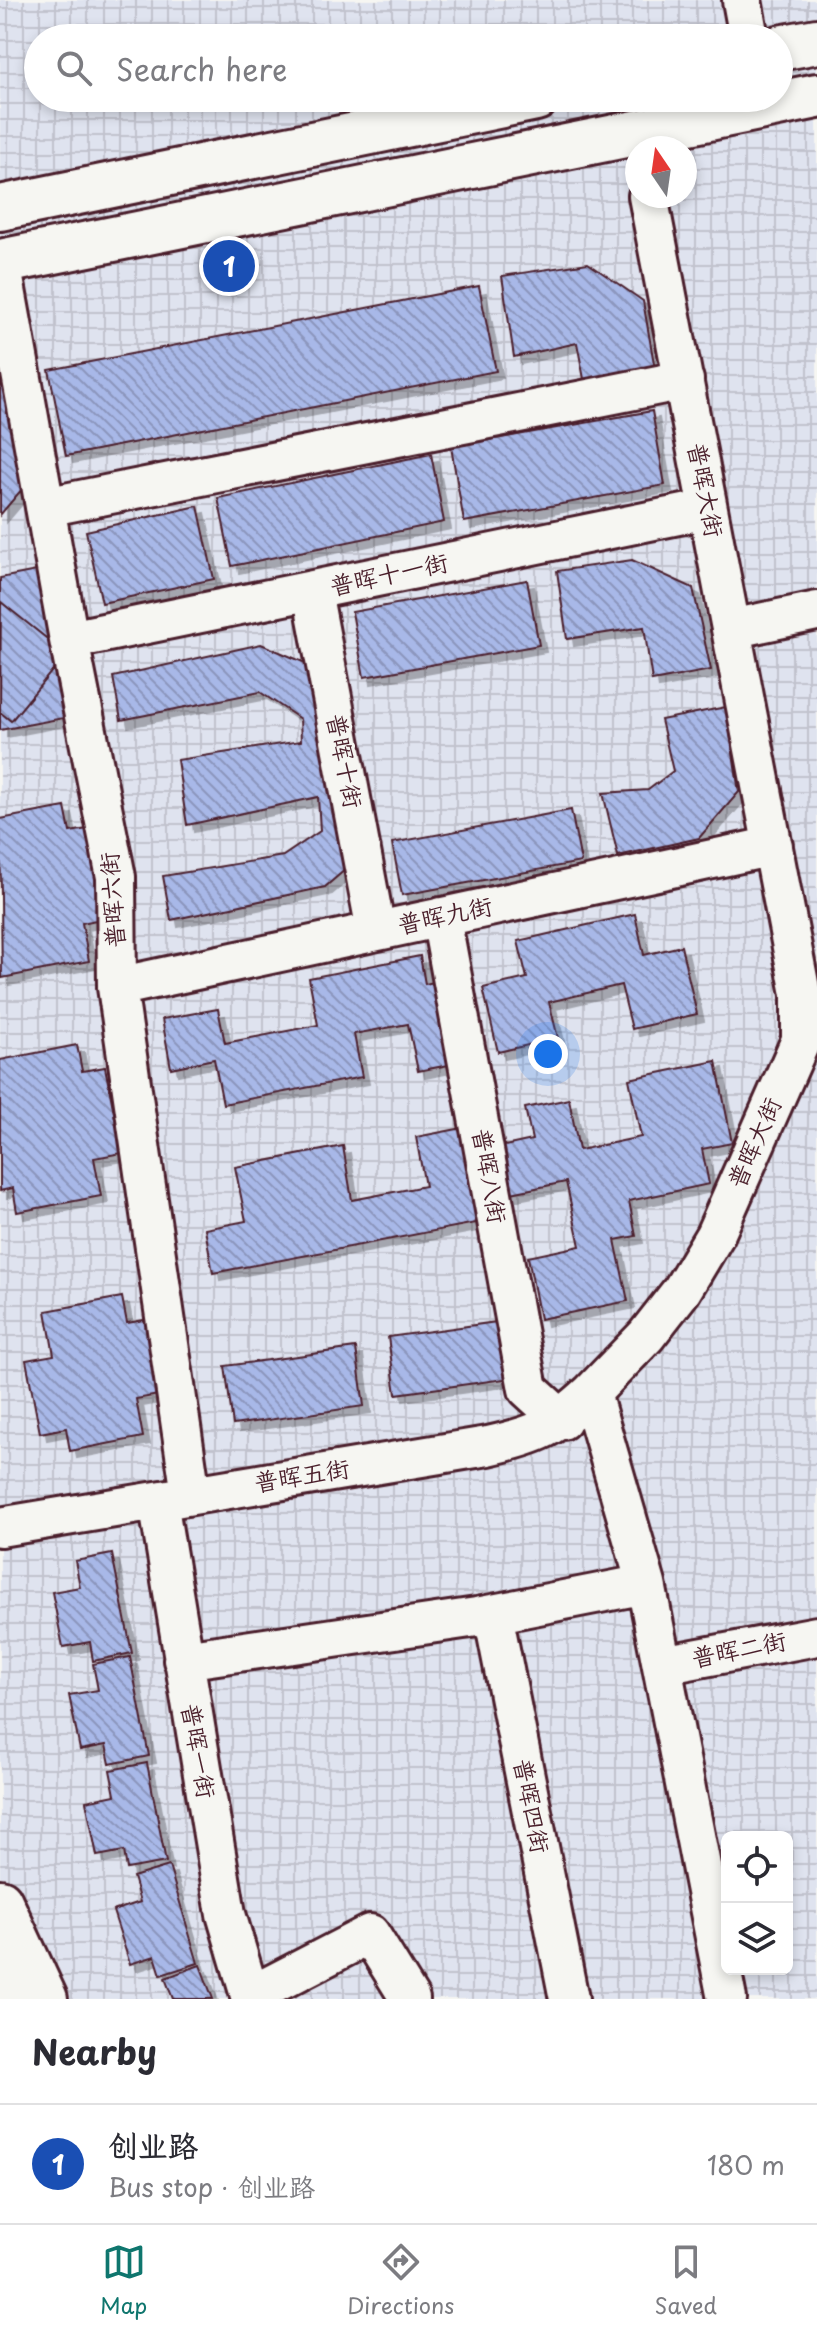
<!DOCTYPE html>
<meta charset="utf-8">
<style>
body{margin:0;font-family:"Playpen Sans","LXGW WenKai TC",sans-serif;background:#f2f2f3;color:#2b2b33}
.controls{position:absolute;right:24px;bottom:24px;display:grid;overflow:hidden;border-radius:12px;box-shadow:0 4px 12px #0003}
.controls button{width:72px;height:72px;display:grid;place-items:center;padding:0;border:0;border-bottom:2px solid #e1e1e2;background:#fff;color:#2b2b33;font:40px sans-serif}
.compass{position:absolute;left:625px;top:136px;width:72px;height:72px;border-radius:50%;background:#fff;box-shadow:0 4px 12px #0003;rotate:347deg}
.you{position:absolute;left:548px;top:1054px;width:28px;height:28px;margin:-20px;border:6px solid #fff;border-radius:50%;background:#1a73e8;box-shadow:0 0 0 12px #1a73e833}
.badge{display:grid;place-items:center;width:52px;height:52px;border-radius:50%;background:#0f766e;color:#fff;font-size:26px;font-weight:700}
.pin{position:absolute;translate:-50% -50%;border:4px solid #fff;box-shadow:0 2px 8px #0006}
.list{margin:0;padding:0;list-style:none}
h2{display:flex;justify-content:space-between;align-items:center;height:104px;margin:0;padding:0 32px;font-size:34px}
h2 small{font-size:26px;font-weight:400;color:#7c7c81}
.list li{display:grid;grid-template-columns:52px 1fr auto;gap:24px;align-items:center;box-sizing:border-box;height:120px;padding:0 32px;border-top:2px solid #e1e1e2}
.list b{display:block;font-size:30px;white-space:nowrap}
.list p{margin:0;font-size:26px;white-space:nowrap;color:#7c7c81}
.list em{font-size:26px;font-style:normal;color:#7c7c81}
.icon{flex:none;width:44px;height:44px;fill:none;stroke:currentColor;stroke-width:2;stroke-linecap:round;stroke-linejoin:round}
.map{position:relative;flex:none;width:817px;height:1999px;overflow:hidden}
.search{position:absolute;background:#fff;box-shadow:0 4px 12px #0003;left:24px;right:24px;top:24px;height:88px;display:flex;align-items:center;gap:20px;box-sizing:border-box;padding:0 28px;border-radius:44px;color:#7c7c81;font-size:30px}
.sheet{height:224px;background:#fff}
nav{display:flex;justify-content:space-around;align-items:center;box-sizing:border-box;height:112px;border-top:2px solid #e1e1e2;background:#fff;font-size:22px;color:#7c7c81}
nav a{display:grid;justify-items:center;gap:4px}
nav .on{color:#0f766e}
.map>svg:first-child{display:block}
.industrial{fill:url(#industrial-grid);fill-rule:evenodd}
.building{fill:url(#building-back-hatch);stroke:#4a1f2b;stroke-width:2;filter:url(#shadow)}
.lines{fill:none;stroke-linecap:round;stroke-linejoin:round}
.minor-casing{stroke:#4a1f2b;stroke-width:44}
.tertiary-casing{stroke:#4a1f2b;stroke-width:50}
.primary-casing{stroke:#4a1f2b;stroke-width:50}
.minor{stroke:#f6f6f2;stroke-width:38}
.tertiary{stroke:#f6f6f2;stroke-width:44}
.primary{stroke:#f6f6f2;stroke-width:44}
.labels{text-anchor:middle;stroke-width:6;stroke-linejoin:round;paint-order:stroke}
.street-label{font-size:24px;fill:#4a1f2b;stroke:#f6f6f2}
</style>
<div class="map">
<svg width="817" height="1999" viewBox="0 0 817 1999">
<defs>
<pattern id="industrial-grid" width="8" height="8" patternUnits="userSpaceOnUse" patternTransform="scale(2)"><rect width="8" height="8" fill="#dfe3ef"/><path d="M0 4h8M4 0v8" fill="none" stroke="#c1c2cd"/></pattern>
<pattern id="building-back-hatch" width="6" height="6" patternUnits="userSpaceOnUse" patternTransform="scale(2)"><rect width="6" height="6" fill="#a8b8e8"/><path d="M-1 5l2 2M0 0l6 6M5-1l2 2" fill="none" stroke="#8b95bc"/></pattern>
<filter id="shadow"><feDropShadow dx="7" dy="7" stdDeviation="0" flood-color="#0004"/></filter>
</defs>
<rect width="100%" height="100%" fill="#f6f6f2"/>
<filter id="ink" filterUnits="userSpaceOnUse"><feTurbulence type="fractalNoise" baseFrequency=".0125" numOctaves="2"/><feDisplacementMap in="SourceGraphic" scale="16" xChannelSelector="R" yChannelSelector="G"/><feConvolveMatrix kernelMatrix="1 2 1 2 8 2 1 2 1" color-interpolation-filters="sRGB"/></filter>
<g filter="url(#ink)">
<path class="industrial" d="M 0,0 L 817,0 L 817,1999 L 0,1999 ZM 38,38 L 779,38 L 779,98 L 38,98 ZM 637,148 L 685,148 L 685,196 L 637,196 ZM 727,1837 L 787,1837 L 787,1969 L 727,1969 Z"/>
<path class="building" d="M 588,263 L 643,301 L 655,369 L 585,384 L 577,343 L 514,357 L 502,276 Z
M 479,286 L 496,371 L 66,456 L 49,370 Z
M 14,377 L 29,481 L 0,515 L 0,381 Z
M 652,411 L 665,485 L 464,522 L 451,447 Z
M 431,454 L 444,522 L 232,566 L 218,498 Z
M 198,506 L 214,579 L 102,603 L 86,531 Z
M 632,560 L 693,588 L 711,670 L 652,681 L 644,627 L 567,639 L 557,571 Z
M 47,569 L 74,716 L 0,730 L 0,578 Z
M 527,580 L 539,645 L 364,677 L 352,612 Z
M 1,602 L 66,654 L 11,721 L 0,712 Z
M 261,644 L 315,667 L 354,862 L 325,887 L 171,920 L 163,876 L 283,856 L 320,831 L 318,797 L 187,825 L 177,760 L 301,741 L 300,719 L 260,692 L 121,720 L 113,677 Z
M 726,707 L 739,792 L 699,838 L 618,856 L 603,793 L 648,790 L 673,771 L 661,720 Z
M 65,807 L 70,832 L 93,828 L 110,917 L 82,923 L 89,961 L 2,978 L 0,819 Z
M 571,810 L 581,862 L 402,895 L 392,843 Z
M 635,914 L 644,955 L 681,946 L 697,1014 L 632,1029 L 621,985 L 549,1002 L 558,1038 L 498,1052 L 483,988 L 527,978 L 518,941 Z
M 420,956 L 425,984 L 447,979 L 464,1062 L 418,1071 L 408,1024 L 354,1034 L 362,1077 L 223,1104 L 214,1059 L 171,1068 L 162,1019 L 218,1009 L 225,1043 L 318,1025 L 309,978 Z
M 77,1045 L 82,1071 L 105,1067 L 122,1153 L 94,1158 L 101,1196 L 17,1212 L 13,1188 L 0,1191 L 0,1060 Z
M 716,1061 L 732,1143 L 702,1149 L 709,1184 L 629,1201 L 636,1236 L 615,1240 L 628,1301 L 540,1319 L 528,1257 L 580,1246 L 566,1182 L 501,1195 L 491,1149 L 532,1140 L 525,1108 L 569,1099 L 579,1150 L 641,1137 L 629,1079 Z
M 463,1128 L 481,1222 L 213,1273 L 205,1229 L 246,1221 L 235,1167 L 343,1146 L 352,1200 L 425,1186 L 416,1137 Z
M 122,1297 L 127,1323 L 150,1319 L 164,1394 L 136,1399 L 143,1437 L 70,1451 L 66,1428 L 40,1433 L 26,1360 L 54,1355 L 46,1311 Z
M 504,1321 L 512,1378 L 396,1394 L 388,1337 Z
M 356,1348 L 364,1406 L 233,1425 L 225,1366 Z
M 112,1554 L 132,1653 L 93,1661 L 90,1642 L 63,1647 L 52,1592 L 80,1587 L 75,1561 Z
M 130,1657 L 149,1756 L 110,1764 L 106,1745 L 80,1750 L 69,1695 L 98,1690 L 93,1664 Z
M 147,1763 L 166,1862 L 127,1869 L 124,1851 L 97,1856 L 86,1801 L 115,1795 L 110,1770 Z
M 169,1866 L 198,1963 L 161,1975 L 155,1956 L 130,1964 L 113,1911 L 140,1902 L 133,1877 Z
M 200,1965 L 213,1999 L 173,1999 L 165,1978 Z"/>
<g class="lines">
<g class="minor-casing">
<path id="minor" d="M 742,0 L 749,38
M 648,196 L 801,994 L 801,1040 L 715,1235 L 682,1290 L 646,1336 L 591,1393 L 646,1584 L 727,1999
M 1,262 L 69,640 L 116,877 L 117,987 L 191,1495
M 45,507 L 684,380
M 312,591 L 376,931
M 731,629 L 817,611
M 69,640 L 708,509
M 441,917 L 528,1389 L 562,1420
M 117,987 L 773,846
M 158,1501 L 226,1914 L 251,1999
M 0,1527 L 488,1446 C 538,1435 553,1428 591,1393
M 493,1614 L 569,1999
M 183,1660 L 477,1617 L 646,1584
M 662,1665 L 817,1636
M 250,1996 L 370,1934 L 410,1999"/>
</g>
<g class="tertiary-casing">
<path id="tertiary" d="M 0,1902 L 45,1999
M 0,1972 L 5,1999"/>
</g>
<g class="primary-casing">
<path id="primary" d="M 779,48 L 817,41
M 0,208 L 536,98
M 0,262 L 817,96"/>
</g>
<use href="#minor" class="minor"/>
<use href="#tertiary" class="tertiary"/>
<use href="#primary" class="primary"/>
</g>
</g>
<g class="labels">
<g class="street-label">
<text transform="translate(705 490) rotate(79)" y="8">普晖大街</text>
<text transform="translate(389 575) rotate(-12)" y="8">普晖十一街</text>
<text transform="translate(344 761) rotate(79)" y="8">普晖十街</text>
<text transform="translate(113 900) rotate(-94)" y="8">普晖六街</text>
<text transform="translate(445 916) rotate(-12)" y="8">普晖九街</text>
<text transform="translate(755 1143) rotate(-66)" y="8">普晖大街</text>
<text transform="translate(489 1176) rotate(80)" y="8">普晖八街</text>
<text transform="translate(302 1476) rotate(-9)" y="8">普晖五街</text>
<text transform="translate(739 1650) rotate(-11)" y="8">普晖二街</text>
<text transform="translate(198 1751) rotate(80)" y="8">普晖一街</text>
<text transform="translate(531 1806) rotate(79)" y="8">普晖四街</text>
</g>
</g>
</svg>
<div class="controls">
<button><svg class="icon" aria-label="locate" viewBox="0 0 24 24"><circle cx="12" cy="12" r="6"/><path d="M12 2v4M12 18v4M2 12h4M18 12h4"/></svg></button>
<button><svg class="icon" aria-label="layers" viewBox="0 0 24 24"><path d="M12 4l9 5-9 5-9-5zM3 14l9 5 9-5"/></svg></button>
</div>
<svg class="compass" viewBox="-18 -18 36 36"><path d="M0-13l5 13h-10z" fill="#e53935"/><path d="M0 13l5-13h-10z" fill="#7c7c81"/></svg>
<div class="you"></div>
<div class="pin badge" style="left:229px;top:266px;background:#1a4fb4">1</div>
<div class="search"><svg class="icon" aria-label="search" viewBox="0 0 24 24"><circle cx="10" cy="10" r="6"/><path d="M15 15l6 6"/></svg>Search here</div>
</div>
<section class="sheet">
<h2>Nearby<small></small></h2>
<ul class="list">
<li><span class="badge" style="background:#1a4fb4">1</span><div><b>创业路</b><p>Bus stop · 创业路</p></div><em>180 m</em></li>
</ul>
</section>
<nav>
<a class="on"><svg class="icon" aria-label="map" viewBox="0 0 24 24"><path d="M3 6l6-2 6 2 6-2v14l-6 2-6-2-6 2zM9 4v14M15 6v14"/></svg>Map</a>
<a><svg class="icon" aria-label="directions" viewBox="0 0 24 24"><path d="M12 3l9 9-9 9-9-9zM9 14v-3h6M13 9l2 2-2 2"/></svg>Directions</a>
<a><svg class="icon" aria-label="saved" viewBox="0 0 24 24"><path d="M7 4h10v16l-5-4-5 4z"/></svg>Saved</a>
</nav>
